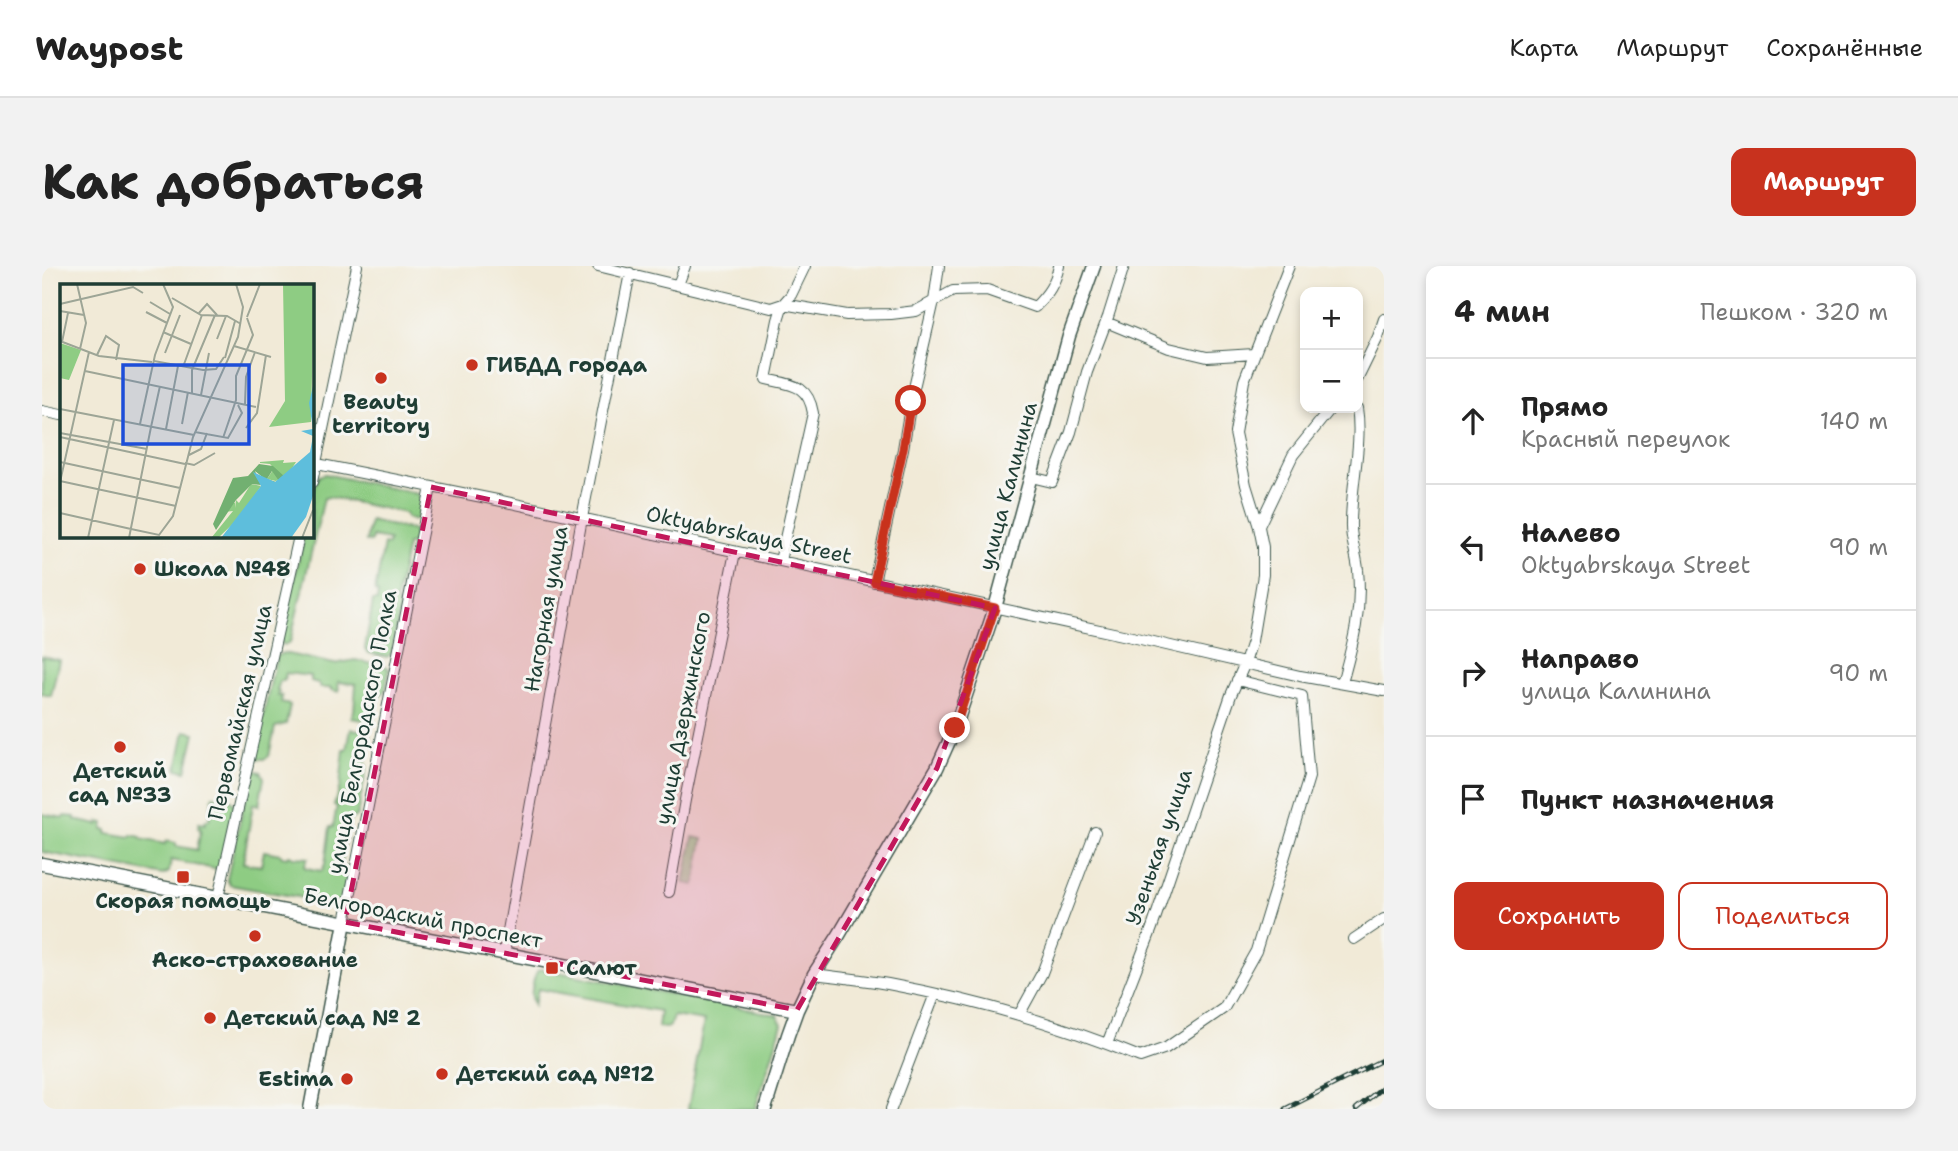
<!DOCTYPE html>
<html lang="ru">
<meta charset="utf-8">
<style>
body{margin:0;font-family:"Shantell Sans",sans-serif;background:#f2f2f2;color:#222}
.controls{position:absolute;right:21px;top:21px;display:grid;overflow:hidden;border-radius:14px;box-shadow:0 4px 10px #0003}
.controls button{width:63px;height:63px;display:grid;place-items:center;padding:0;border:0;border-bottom:2px solid #e0e0e0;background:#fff;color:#222;font:35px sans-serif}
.stop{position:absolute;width:21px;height:21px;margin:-16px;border:5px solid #c8321e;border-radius:50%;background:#fff}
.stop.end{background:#c8321e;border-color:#fff;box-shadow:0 2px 7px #0008}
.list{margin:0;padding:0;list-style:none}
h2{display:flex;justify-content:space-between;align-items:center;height:91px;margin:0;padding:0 28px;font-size:30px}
h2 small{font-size:23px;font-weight:400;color:#767676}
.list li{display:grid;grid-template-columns:46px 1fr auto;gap:21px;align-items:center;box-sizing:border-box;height:126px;padding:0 28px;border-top:2px solid #e0e0e0}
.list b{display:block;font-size:26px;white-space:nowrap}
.list p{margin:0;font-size:23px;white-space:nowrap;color:#767676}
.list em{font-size:23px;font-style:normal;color:#767676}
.actions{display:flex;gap:14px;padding:21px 28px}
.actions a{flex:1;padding:16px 0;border:2px solid #c8321e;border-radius:14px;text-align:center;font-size:24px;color:#c8321e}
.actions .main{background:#c8321e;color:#fff}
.icon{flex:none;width:38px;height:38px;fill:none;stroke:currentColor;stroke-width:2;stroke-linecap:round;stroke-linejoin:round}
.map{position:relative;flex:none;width:1342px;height:843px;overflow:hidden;border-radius:14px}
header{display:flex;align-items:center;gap:42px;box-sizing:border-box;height:98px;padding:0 35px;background:#fff;border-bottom:2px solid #e0e0e0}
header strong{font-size:33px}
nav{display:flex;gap:38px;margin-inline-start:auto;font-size:24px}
.intro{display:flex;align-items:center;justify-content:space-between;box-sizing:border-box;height:168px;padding:0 42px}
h1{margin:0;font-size:49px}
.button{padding:18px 32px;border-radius:14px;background:#c8321e;color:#fff;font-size:24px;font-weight:700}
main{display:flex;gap:42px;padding:0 42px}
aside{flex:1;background:#fff;border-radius:14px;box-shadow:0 4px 10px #0003}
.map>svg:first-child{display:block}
.green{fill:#8ecc83;stroke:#56845c;stroke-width:2}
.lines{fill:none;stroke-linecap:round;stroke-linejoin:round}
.minor-casing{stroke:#3e574c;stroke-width:12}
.major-casing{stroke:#3e574c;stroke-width:15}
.minor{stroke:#fff;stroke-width:10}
.major{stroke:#fff;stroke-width:12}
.rail-casing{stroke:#1f3d34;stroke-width:5}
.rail{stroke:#f6f6f2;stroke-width:2.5;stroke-dasharray:8;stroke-linecap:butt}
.route{stroke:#c8321e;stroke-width:9}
.marked{fill:#c2185b;fill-opacity:0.2;stroke:#c2185b;stroke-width:5;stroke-dasharray:14 9;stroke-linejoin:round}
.poi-dot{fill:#c8321e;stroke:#f6f6f2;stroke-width:2.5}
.labels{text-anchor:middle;stroke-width:6;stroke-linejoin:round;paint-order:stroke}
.poi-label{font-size:21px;font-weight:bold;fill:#1f3d34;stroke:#f6f6f2;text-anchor:start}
.street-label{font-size:21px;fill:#1f3d34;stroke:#f6f6f2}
.inset-road{fill:none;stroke:#9da596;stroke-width:2}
.view{fill:#1d4ed8;fill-opacity:0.15;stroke:#1d4ed8;stroke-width:3.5}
.inset-edge{fill:none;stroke:#1f3d34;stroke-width:3.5}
</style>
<header>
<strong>Waypost</strong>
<nav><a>Карта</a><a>Маршрут</a><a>Сохранённые</a></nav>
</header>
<div class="intro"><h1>Как добраться</h1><a class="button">Маршрут</a></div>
<main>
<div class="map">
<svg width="1342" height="843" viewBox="0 0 1342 843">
<rect width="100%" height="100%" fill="#f6f6f2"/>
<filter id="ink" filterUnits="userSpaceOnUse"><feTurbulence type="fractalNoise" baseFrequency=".0143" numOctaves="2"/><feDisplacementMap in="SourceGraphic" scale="14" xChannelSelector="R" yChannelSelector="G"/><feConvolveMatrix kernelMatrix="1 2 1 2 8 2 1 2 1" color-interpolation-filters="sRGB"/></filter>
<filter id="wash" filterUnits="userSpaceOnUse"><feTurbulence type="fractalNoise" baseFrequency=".00686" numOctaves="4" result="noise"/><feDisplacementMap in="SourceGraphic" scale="28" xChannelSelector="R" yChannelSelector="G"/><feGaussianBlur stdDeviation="1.57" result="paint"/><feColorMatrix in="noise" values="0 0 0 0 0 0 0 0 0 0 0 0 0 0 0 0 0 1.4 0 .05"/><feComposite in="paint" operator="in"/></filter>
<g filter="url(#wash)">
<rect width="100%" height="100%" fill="#f1ead7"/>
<path class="green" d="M 283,208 L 376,228 L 380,236 L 376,251 L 371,254 L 364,252 L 363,247 L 287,231 L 282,232 L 248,376 L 243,379 L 239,377 L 238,374 L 262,270 L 270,270 C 270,250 267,227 277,210 Z
M 328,255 L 370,264 L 373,269 L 372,276 L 365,279 L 354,334 L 358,341 L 350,387 L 345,391 L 327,387 L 323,383 L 331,335 L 335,335 L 336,327 L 333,326 L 342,278 L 346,279 L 347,274 L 330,271 L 329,276 L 324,275 Z
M 241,387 L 292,398 L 313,394 L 346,401 L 347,405 L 343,425 L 335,433 L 332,452 L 327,455 L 309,452 L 312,445 L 314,418 L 296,416 L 297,426 L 290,424 L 290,422 L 279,422 L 276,417 L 269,415 L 269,410 L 244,407 L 242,415 L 238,415 L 235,424 L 237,425 L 236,430 L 240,430 L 239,437 L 248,439 L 244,458 L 233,461 L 227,490 L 223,493 L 217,493 L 213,488 L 234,392 L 236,389 Z
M 0,390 L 17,394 L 9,430 L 0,428 Z
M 309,463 L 324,465 L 328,470 L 323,495 L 325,500 L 315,550 L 308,553 L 299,599 L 306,601 L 308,605 L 300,637 L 296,638 L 188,619 L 185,613 L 209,507 L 214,505 L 219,506 L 222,512 L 217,539 L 211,538 L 201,597 L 219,600 L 222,585 L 239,588 L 239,590 L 246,591 L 247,589 L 251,590 L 251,591 L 266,592 L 262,600 L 264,602 L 280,605 L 283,598 L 288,561 L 291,561 L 295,540 L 292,539 L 298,520 L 302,484 L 305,484 Z
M 143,465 L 153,467 L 144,505 L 135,503 Z
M 171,530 L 189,534 L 193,539 L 178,604 L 129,594 L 127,606 L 121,609 L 0,586 L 0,548 L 22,552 L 23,550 L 33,551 L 33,554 L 56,559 L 57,556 L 62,557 L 61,563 L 65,564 L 65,567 L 89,571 L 90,569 L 99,571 L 99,573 L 123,578 L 124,575 L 134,577 L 134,580 L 155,584 L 159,563 L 156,562 L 157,557 L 163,558 L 164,554 L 167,554 Z
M 651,571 L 661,573 L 653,619 L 642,617 Z
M 500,703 L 735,749 L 740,758 L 713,843 L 646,843 L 662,755 L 631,750 L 628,760 L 625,762 L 616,761 L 618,745 L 496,723 L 492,739 C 487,730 491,712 496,704 Z"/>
</g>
<g filter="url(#ink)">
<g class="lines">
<g class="minor-casing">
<path id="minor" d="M 556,0 L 729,42 L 741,38 L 805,49 L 849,48 L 874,45 L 911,25 L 945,24 L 993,41 C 1006,28 1013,18 1017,0
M 636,19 L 643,0
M 1064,56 L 1127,82 L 1165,91 L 1212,88
M 1316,112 L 1336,71 L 1342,53
M 0,145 L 19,149
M 270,197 L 455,234 L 1090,371 L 1258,410 L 1342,425
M 989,211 L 1010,216 L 1029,166 L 1045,106 L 1066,51 L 1082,0
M 270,216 L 315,0
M 1217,260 L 1251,189 L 1289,142
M 738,295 L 771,147 C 766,118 750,119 724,113 L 736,54 L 741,38 L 749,29 L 763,0
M 832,316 L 861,183 L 869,135 L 892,35 L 897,0
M 1300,417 C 1311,377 1320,346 1316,304 C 1315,290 1309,275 1309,261 C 1308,224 1321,177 1315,142
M 627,626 L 643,534 L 693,286
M 176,632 L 257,270
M 303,656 L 389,221
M 1312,673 L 1342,653
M 462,687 L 540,252 L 588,7
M 772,708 C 797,711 822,714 846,718 C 932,734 1018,758 1098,791 L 1124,782 L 1182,742 L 1214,685 L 1267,511 L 1260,430 L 1195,414
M 977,749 L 1000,707 L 1053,566
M 1065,778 L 1110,662 L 1189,429 L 1203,397 L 1210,375 L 1221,309 L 1221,281 L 1217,261 L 1204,219 L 1193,167 L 1202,115 L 1247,0
M 849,843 L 893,728"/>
</g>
<g class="major-casing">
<path id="major" d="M 0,598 L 755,744
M 268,843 L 303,656
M 723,843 L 746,769 L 755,744 L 772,708 L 797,669 L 895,502 L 913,462 L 953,342 L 1027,70 L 1052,0"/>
</g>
<use href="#minor" class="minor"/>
<use href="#major" class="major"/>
<g class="rail-casing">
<path id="rail" d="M 1243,843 L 1342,793
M 1314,843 L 1342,820"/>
</g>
<use href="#rail" class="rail"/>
</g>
</g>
<g class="lines" filter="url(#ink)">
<path class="route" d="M 869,135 L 861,183 L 832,316 L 953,342 L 913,462"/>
</g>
<path class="marked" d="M 389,221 L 953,342 L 895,502 L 755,744 L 303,656 Z"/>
<g class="poi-dot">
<circle cx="430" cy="99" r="7"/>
<circle cx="339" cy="112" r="7"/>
<circle cx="98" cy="303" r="7"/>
<circle cx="78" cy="481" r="7"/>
<rect x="134" y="604" width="14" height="14" rx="3.5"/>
<circle cx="213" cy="670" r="7"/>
<rect x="503" y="695" width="14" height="14" rx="3.5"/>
<circle cx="168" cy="752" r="7"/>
<circle cx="400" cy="808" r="7"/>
<circle cx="305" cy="813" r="7"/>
</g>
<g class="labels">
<g class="poi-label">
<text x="444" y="106">ГИБДД города</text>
<text x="339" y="143" text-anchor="middle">Beauty<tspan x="339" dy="24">territory</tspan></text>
<text x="112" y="310">Школа №48</text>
<text x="78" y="512" text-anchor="middle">Детский<tspan x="78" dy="24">сад №33</tspan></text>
<text x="141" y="642" text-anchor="middle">Скорая помощь</text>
<text x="213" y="701" text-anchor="middle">Аско-страхование</text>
<text x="524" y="709">Салют</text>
<text x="182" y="759">Детский сад № 2</text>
<text x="414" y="815">Детский сад №12</text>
<text x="291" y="820" text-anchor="end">Estima</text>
</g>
<g class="street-label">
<text transform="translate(966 220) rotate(-75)" y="7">улица Калинина</text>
<text transform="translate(707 269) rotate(12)" y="7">Oktyabrskaya Street</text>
<text transform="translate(504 343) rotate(-80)" y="7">Нагорная улица</text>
<text transform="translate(198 446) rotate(-77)" y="7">Первомайская улица</text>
<text transform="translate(641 452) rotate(-79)" y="7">улица Дзержинского</text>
<text transform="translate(320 466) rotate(-79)" y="7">улица Белгородского Полка</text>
<text transform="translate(1117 581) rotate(-71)" y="7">Узенькая улица</text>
<text transform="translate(381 652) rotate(11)" y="7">Белгородский проспект</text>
</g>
</g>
<g transform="translate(18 18)">
<rect width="254" height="254" fill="#f1ead7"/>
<path d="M 223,0 L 254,0 L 251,138 L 209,143 L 225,117 ZM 0,59 L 21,66 L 9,96 L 0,94 ZM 224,176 L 223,179 L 236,178 L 229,189 L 216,197 L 207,195 L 213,186 L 220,191 L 210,180 L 200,179 L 200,178 ZM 191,200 L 201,202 L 181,232 L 158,254 L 152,253 L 173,227 L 164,228 L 169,220 L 166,214 L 175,219 L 175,224 L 176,216 L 179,219 Z" fill="#8ecc83"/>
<path d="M 199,180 L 213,182 L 225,193 L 219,197 L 212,187 L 207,195 L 216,198 L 210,199 L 195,187 L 201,201 L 192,200 L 176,216 L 156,246 L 153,240 L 173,194 L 188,192 Z" fill="#72b071"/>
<path d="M 254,98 L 254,209 L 246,233 L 231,254 L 161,254 L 201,202 L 193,188 L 215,198 L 250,168 L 253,152 L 241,147 L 253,145 L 249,119 Z" fill="#5ebedc"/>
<path class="inset-road" d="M 17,0 L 26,39 L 20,65M 112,14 L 141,31 L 167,32 L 181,40M 90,18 L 110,30M 0,20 L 73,3 L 83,9M 0,27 L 24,31M 86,28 L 107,39M 139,29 L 147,20 L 157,31M 187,33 L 200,0M 103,48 L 131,60M 157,55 L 166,32M 0,57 L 39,72 L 92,78M 2,58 L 8,29M 174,62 L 211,73M 105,69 L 120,31M 37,71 L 46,52 L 59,61 L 56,76M 165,74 L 175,37M 94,77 L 143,86 L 156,85 L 164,73M 123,83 L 142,31M 25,87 L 196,123M 132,109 L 132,86 L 155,31M 141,111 L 149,69M 185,120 L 186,93 L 195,68M 0,125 L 134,151M 80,140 L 95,71 L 113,23 L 103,0M 122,140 L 128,108M 91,143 L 100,102M 186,144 L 197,129 L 206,71M 106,145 L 118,82M 135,148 L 168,154 L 182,129 L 178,121M 0,149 L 87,165M 0,153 L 125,180M 163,154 L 176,116 L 176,92 L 193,51 L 187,34M 129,171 L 141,165 L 147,149M 0,178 L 120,204M 125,179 L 134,181 L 155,169M 0,197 L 116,222M 0,198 L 29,68M 0,229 L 71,245M 71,245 L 99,251 L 113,232 L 133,153 L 178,53 L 183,23 L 176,0M 28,254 L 54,136M 69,254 L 91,143M 242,254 L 253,226"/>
<path class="view" d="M 63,81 L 189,81 L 189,160 L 63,160 Z"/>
<rect width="254" height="254" class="inset-edge"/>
</g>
</svg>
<div class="controls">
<button>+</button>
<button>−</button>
</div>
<div class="stop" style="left:869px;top:135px"></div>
<div class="stop end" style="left:913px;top:462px"></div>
</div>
<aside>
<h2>4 мин<small>Пешком · 320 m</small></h2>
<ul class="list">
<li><svg class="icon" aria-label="ahead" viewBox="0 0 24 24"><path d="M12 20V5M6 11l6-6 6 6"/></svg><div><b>Прямо</b><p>Красный переулок</p></div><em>140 m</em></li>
<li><svg class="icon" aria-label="left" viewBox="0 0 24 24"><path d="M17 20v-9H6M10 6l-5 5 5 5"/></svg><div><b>Налево</b><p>Oktyabrskaya Street</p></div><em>90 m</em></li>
<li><svg class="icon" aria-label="right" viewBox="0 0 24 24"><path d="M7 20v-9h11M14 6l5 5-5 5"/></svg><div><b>Направо</b><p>улица Калинина</p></div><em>90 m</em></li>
<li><svg class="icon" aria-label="arrive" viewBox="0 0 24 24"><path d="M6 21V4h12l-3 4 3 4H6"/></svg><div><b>Пункт назначения</b></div></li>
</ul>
<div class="actions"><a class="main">Сохранить</a><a>Поделиться</a></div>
</aside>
</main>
